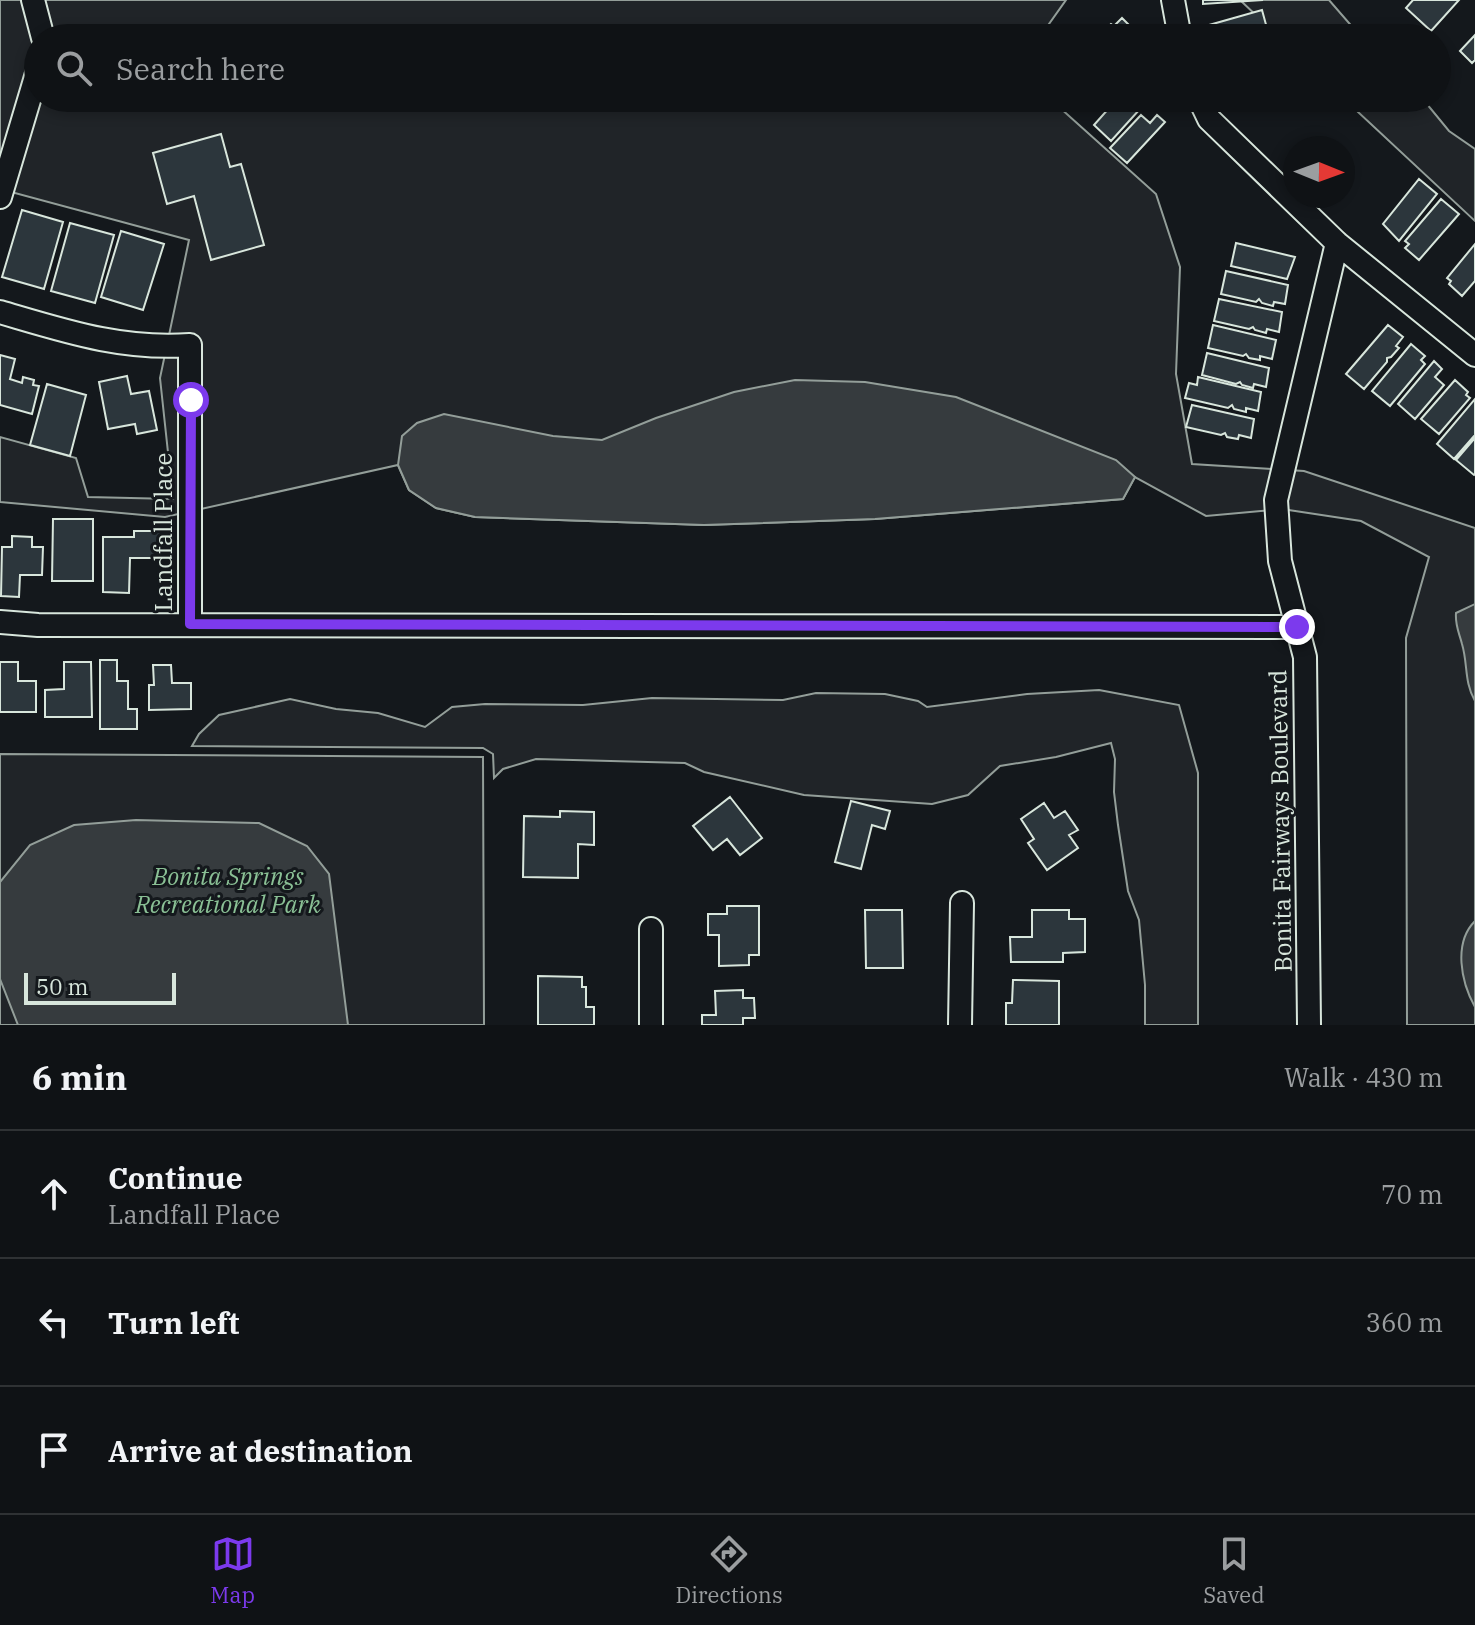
<!DOCTYPE html>
<meta charset="utf-8">
<style>
body{margin:0;font-family:"IBM Plex Serif",serif;background:#181b1e;color:#f1f3f6}
.compass{position:absolute;left:1283px;top:136px;width:72px;height:72px;border-radius:50%;background:#0f1215;box-shadow:0 4px 12px #0003;rotate:91deg}
.scale{position:absolute;left:24px;bottom:20px;width:152px;box-sizing:border-box;padding-left:8px;border:4px solid #d8e6dc;border-top:0;font-size:22px;line-height:28px;white-space:nowrap;color:#d8e6dc;-webkit-text-stroke:6px #14181c;paint-order:stroke}
.stop{position:absolute;width:24px;height:24px;margin:-18px;border:6px solid #7c3aed;border-radius:50%;background:#fff}
.stop.end{background:#7c3aed;border-color:#fff;box-shadow:0 2px 8px #0008}
.list{margin:0;padding:0;list-style:none}
h2{display:flex;justify-content:space-between;align-items:center;height:104px;margin:0;padding:0 32px;font-size:34px}
h2 small{font-size:26px;font-weight:400;color:#9b9ea0}
.list li{display:grid;grid-template-columns:52px 1fr auto;gap:24px;align-items:center;box-sizing:border-box;height:128px;padding:0 32px;border-top:2px solid #2f3234}
.list b{display:block;font-size:30px;white-space:nowrap}
.list p{margin:0;font-size:26px;white-space:nowrap;color:#9b9ea0}
.list em{font-size:26px;font-style:normal;color:#9b9ea0}
.icon{flex:none;width:44px;height:44px;fill:none;stroke:currentColor;stroke-width:2;stroke-linecap:round;stroke-linejoin:round}
.map{position:relative;flex:none;width:1475px;height:1025px;overflow:hidden}
.search{position:absolute;background:#0f1215;box-shadow:0 4px 12px #0003;left:24px;right:24px;top:24px;height:88px;display:flex;align-items:center;gap:20px;box-sizing:border-box;padding:0 28px;border-radius:44px;color:#9b9ea0;font-size:30px}
.sheet{height:488px;background:#0f1215}
nav{display:flex;justify-content:space-around;align-items:center;box-sizing:border-box;height:112px;border-top:2px solid #2f3234;background:#0f1215;font-size:22px;color:#9b9ea0}
nav a{display:grid;justify-items:center;gap:4px}
nav .on{color:#7c3aed}
.map>svg:first-child{display:block}
.green{fill:#202428;stroke:#939e99;stroke-width:2}
.water{fill:#363b3e;stroke:#939e99;stroke-width:2}
.building{fill:#2c363c;stroke:#d8e6dc;stroke-width:2}
.lines{fill:none;stroke-linecap:round;stroke-linejoin:round}
.minor-casing{stroke:#d8e6dc;stroke-width:26}
.minor{stroke:#14181c;stroke-width:22}
.route{stroke:#7c3aed;stroke-width:10}
.labels{text-anchor:middle;stroke-width:6;stroke-linejoin:round;paint-order:stroke}
.street-label{font-size:24px;fill:#d8e6dc;stroke:#14181c}
.park-label{font-size:24px;font-style:italic;fill:#8ac095;stroke:#14181c}
</style>
<div class="map">
<svg width="1475" height="1025" viewBox="0 0 1475 1025">
<rect width="100%" height="100%" fill="#14181c"/>
<path class="green" d="M 0,0 L 1066,0 L 1039,38 L 38,38 L 38,98 L 1049,98 L 1156,194 L 1180,267 L 1176,374 L 1192,464 L 1304,471 L 1475,528 L 1475,1025 L 1407,1025 L 1406,638 L 1429,557 L 1361,521 L 1282,509 L 1206,516 L 1135,477 L 1123,499 L 875,519 L 704,525 L 475,517 L 436,508 L 409,490 L 398,465 L 165,517 L 0,502 L 0,437 L 76,458 L 88,497 L 173,499 L 160,378 L 189,240 L 0,189 Z
M 1240,0 L 1329,0 L 1362,38 L 1280,38 Z
M 1343,98 L 1422,98 L 1449,131 L 1475,149 L 1475,221 Z
M 1099,690 L 1179,705 L 1198,773 L 1198,1025 L 1145,1025 L 1145,985 L 1139,920 L 1128,891 L 1118,825 L 1114,792 L 1115,759 L 1111,743 L 1056,757 L 1000,766 L 968,795 L 932,804 L 804,795 L 704,772 L 685,763 L 536,759 L 503,769 L 494,778 L 493,754 L 483,748 L 192,746 L 199,734 L 219,715 L 290,699 L 336,709 L 378,713 L 425,727 L 452,707 L 485,704 L 583,705 L 652,698 L 783,700 L 816,693 L 885,694 L 918,701 L 927,707 L 1027,694 Z
M 0,754 L 483,757 L 484,1025 L 0,1025 Z"/>
<path class="water" d="M 795,380 L 865,382 L 956,397 L 1116,460 L 1135,477 L 1123,499 L 875,519 L 704,525 L 475,517 L 436,508 L 409,490 L 398,465 L 402,436 L 417,423 L 444,414 L 553,436 L 602,440 L 656,418 L 734,392 Z
M 1475,604 L 1475,701 C 1464,682 1468,664 1462,644 C 1459,632 1455,626 1456,613 Z
M 136,820 L 259,823 L 307,846 L 329,874 L 348,1025 L 18,1025 L 0,979 L 0,882 L 30,845 L 74,825 Z
M 1475,921 L 1475,1007 C 1461,982 1453,943 1475,921 Z"/>
<path class="building" d="M 1203,0 L 1263,0 L 1203,4 Z
M 1413,0 L 1459,0 L 1431,31 L 1406,8 Z
M 1262,10 L 1268,32 L 1248,38 L 1207,38 L 1205,31 L 1210,30 L 1209,25 Z
M 1122,18 L 1135,31 L 1129,38 L 1097,38 L 1103,37 L 1103,32 L 1111,24 L 1114,26 Z
M 1475,35 L 1475,60 L 1472,63 L 1460,51 Z
M 1087,98 L 1112,98 L 1101,110 Z
M 1118,98 L 1150,98 L 1111,141 L 1094,125 Z
M 1141,115 L 1150,123 L 1157,115 L 1165,122 L 1127,163 L 1110,148 Z
M 221,134 L 230,167 L 241,164 L 264,245 L 211,260 L 194,196 L 167,204 L 153,153 Z
M 1419,179 L 1437,194 L 1399,241 L 1383,224 Z
M 1441,199 L 1459,214 L 1419,260 L 1405,248 L 1409,244 L 1405,241 Z
M 22,210 L 63,222 L 44,289 L 2,277 Z
M 70,223 L 114,235 L 95,303 L 51,291 Z
M 121,231 L 164,244 L 143,310 L 101,297 Z
M 1236,243 L 1295,257 L 1287,279 L 1231,266 Z
M 1475,244 L 1475,281 L 1462,296 L 1449,284 L 1451,281 L 1447,278 Z
M 1226,271 L 1288,285 L 1285,304 L 1274,302 L 1273,306 L 1262,303 L 1259,299 L 1256,302 L 1221,294 Z
M 1219,299 L 1282,312 L 1279,332 L 1267,329 L 1266,333 L 1255,330 L 1253,327 L 1249,329 L 1214,321 Z
M 1213,325 L 1276,340 L 1272,359 L 1260,356 L 1260,360 L 1249,358 L 1246,354 L 1243,356 L 1208,348 Z
M 1388,325 L 1403,337 L 1396,346 L 1399,348 L 1391,357 L 1387,358 L 1387,362 L 1364,389 L 1346,374 Z
M 1411,344 L 1425,356 L 1421,360 L 1425,364 L 1390,406 L 1372,391 Z
M 1207,353 L 1269,368 L 1266,387 L 1254,384 L 1253,388 L 1242,385 L 1240,382 L 1236,384 L 1202,375 Z
M 0,355 L 15,359 L 10,379 L 22,383 L 23,377 L 34,380 L 33,385 L 39,386 L 32,414 L 0,405 Z
M 1434,361 L 1442,369 L 1435,377 L 1444,385 L 1415,419 L 1398,404 Z
M 127,376 L 131,394 L 149,391 L 157,430 L 137,434 L 135,424 L 108,429 L 99,382 Z
M 1198,377 L 1261,392 L 1258,411 L 1246,408 L 1246,412 L 1234,409 L 1232,405 L 1228,408 L 1185,398 L 1189,383 L 1197,385 Z
M 1455,380 L 1468,392 L 1466,395 L 1470,398 L 1439,434 L 1421,419 Z
M 47,384 L 86,395 L 70,456 L 30,445 Z
M 1475,399 L 1475,435 L 1454,459 L 1437,444 Z
M 1192,405 L 1254,419 L 1251,438 L 1239,435 L 1238,439 L 1227,437 L 1225,433 L 1221,435 L 1186,427 Z
M 1475,438 L 1475,474 L 1474,475 L 1456,460 Z
M 53,519 L 93,519 L 93,581 L 52,581 Z
M 134,531 L 163,531 L 162,558 L 130,558 L 129,593 L 103,592 L 103,537 L 134,537 Z
M 12,536 L 32,537 L 32,547 L 43,547 L 42,575 L 20,575 L 19,597 L 1,596 L 2,547 L 12,547 Z
M 100,660 L 117,660 L 117,681 L 128,681 L 128,709 L 137,709 L 137,729 L 100,729 Z
M 0,662 L 18,662 L 18,681 L 36,681 L 36,712 L 0,712 Z
M 64,662 L 91,662 L 92,717 L 45,717 L 45,690 L 64,689 Z
M 153,665 L 171,665 L 172,683 L 191,683 L 191,709 L 149,710 L 149,685 L 154,685 Z
M 730,797 L 762,838 L 740,855 L 727,839 L 713,850 L 693,826 Z
M 851,801 L 890,811 L 885,829 L 872,825 L 861,869 L 835,862 Z
M 1044,803 L 1054,818 L 1065,811 L 1078,830 L 1069,835 L 1078,848 L 1047,870 L 1028,843 L 1034,839 L 1021,819 Z
M 560,811 L 594,812 L 594,845 L 578,844 L 578,878 L 523,877 L 524,816 L 560,817 Z
M 727,906 L 759,906 L 759,955 L 749,955 L 749,965 L 719,966 L 719,935 L 708,935 L 708,914 L 727,914 Z
M 865,910 L 902,910 L 903,968 L 866,968 Z
M 1032,910 L 1069,910 L 1069,919 L 1085,919 L 1085,952 L 1063,953 L 1063,962 L 1011,962 L 1010,937 L 1032,937 Z
M 538,976 L 582,977 L 582,987 L 586,987 L 586,1007 L 594,1007 L 594,1025 L 538,1025 Z
M 1013,980 L 1059,981 L 1059,1025 L 1006,1025 L 1006,1003 L 1012,1003 Z
M 743,990 L 743,998 L 754,998 L 755,1018 L 743,1018 L 743,1025 L 702,1025 L 702,1015 L 716,1015 L 715,991 Z"/>
<g class="lines">
<g class="minor-casing">
<path id="minor" d="M 33,0 L 43,38
M 1173,0 L 1180,38
M 1199,98 L 1209,119 L 1337,243 L 1475,355
M 0,197 L 38,70
M 0,312 C 65,331 121,350 190,345 L 190,624
M 0,622 L 38,625 L 1297,627
M 651,929 L 651,1025
M 960,1025 L 962,903
M 1309,1025 L 1305,657 L 1280,561 L 1276,500 L 1337,243"/>
</g>
<use href="#minor" class="minor"/>
</g>
<g class="lines">
<path class="route" d="M 191,400 L 190,624 L 1297,627"/>
</g>
<g class="labels">
<g class="street-label">
<text transform="translate(164 532) rotate(-90)" y="8">Landfall Place</text>
<text transform="translate(1281 821) rotate(-91)" y="8">Bonita Fairways Boulevard</text>
</g>
<g class="park-label">
<text x="228" y="885">Bonita Springs<tspan x="228" dy="28">Recreational Park</tspan></text>
</g>
</g>
</svg>
<svg class="compass" viewBox="-18 -18 36 36"><path d="M0-13l5 13h-10z" fill="#e53935"/><path d="M0 13l5-13h-10z" fill="#9b9ea0"/></svg>
<div class="scale">50 m</div>
<div class="stop" style="left:191px;top:400px"></div>
<div class="stop end" style="left:1297px;top:627px"></div>
<div class="search"><svg class="icon" aria-label="search" viewBox="0 0 24 24"><circle cx="10" cy="10" r="6"/><path d="M15 15l6 6"/></svg>Search here</div>
</div>
<section class="sheet">
<h2>6 min<small>Walk · 430 m</small></h2>
<ul class="list">
<li><svg class="icon" aria-label="ahead" viewBox="0 0 24 24"><path d="M12 20V5M6 11l6-6 6 6"/></svg><div><b>Continue</b><p>Landfall Place</p></div><em>70 m</em></li>
<li><svg class="icon" aria-label="left" viewBox="0 0 24 24"><path d="M17 20v-9H6M10 6l-5 5 5 5"/></svg><div><b>Turn left</b></div><em>360 m</em></li>
<li><svg class="icon" aria-label="arrive" viewBox="0 0 24 24"><path d="M6 21V4h12l-3 4 3 4H6"/></svg><div><b>Arrive at destination</b></div></li>
</ul>
</section>
<nav>
<a class="on"><svg class="icon" aria-label="map" viewBox="0 0 24 24"><path d="M3 6l6-2 6 2 6-2v14l-6 2-6-2-6 2zM9 4v14M15 6v14"/></svg>Map</a>
<a><svg class="icon" aria-label="directions" viewBox="0 0 24 24"><path d="M12 3l9 9-9 9-9-9zM9 14v-3h6M13 9l2 2-2 2"/></svg>Directions</a>
<a><svg class="icon" aria-label="saved" viewBox="0 0 24 24"><path d="M7 4h10v16l-5-4-5 4z"/></svg>Saved</a>
</nav>
